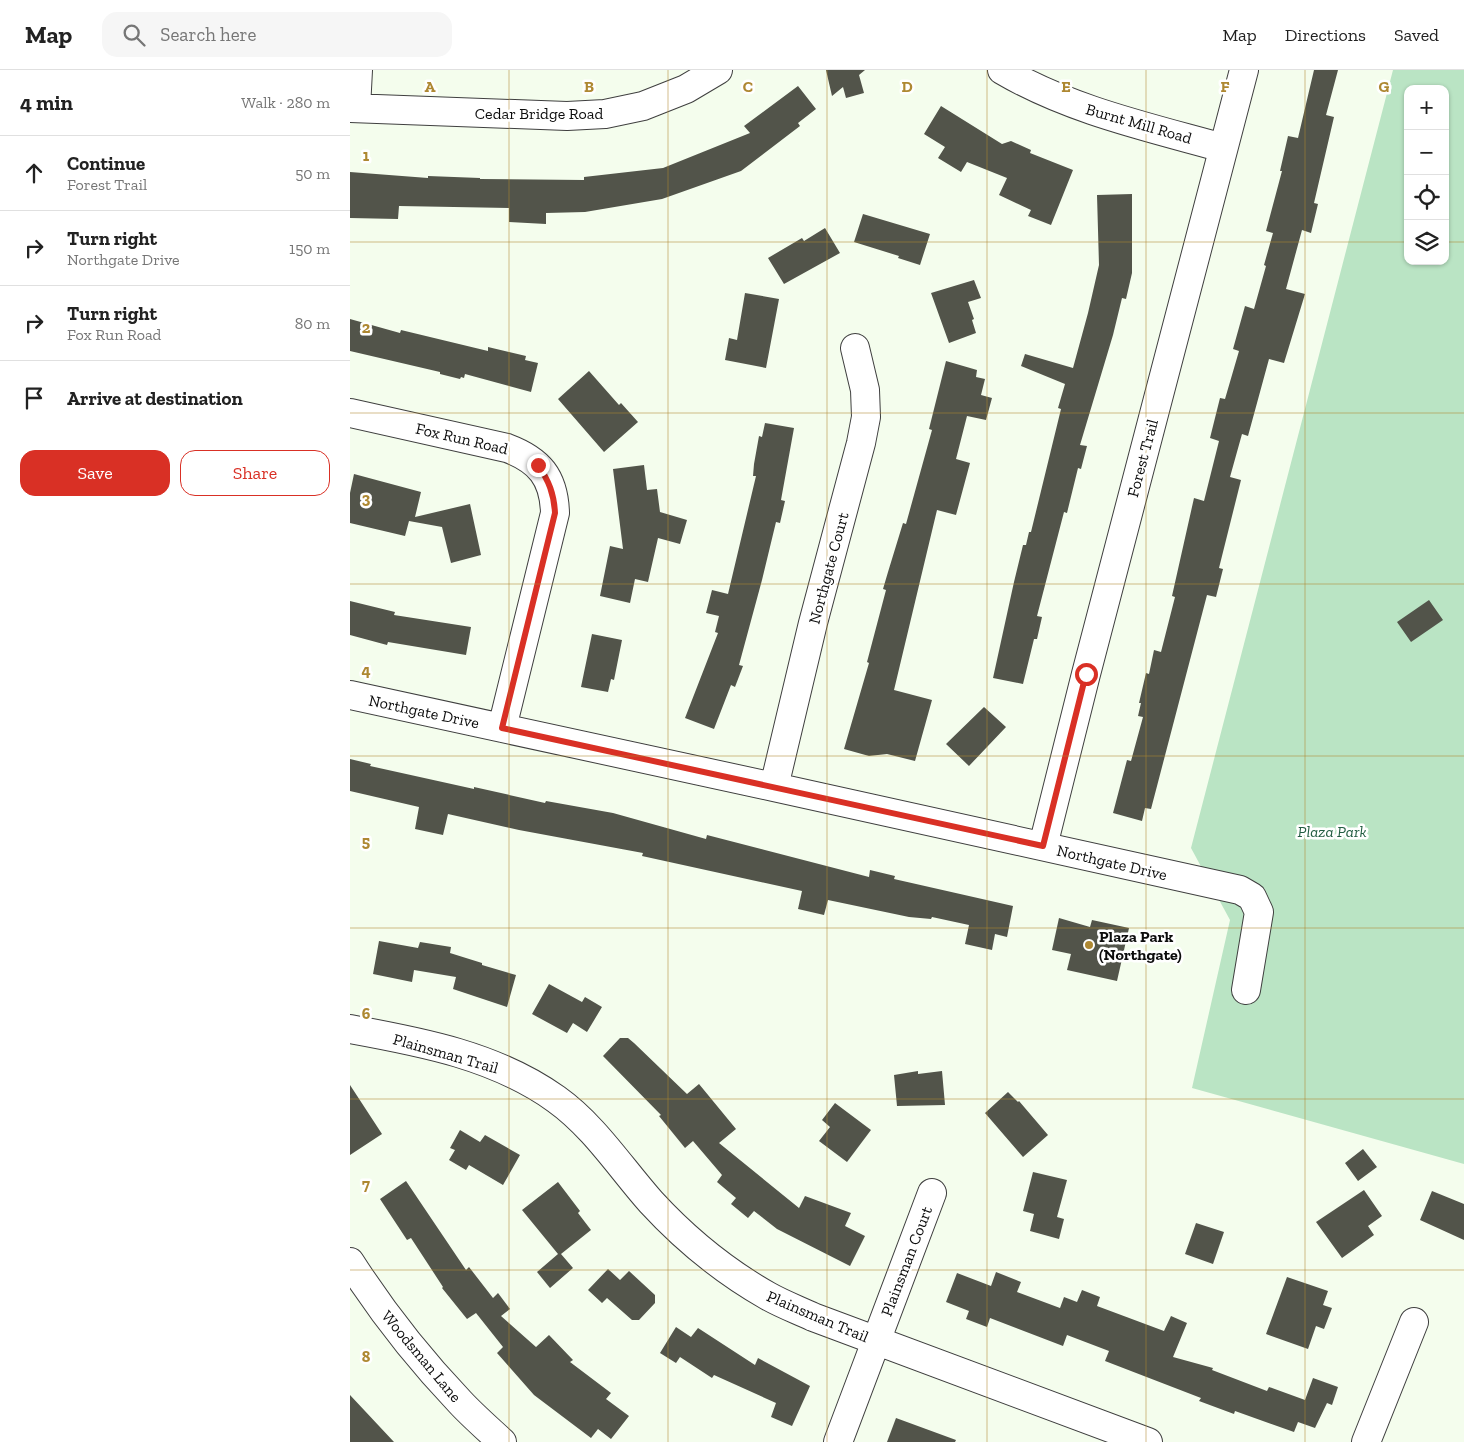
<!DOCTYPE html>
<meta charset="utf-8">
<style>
body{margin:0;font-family:"Zilla Slab",serif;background:#f6f6f6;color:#222}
.controls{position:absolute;right:15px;top:15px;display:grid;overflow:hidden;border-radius:10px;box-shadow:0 1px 4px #0004}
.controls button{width:45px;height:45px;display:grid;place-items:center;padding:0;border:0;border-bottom:1px solid #e0e0e0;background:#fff;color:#222;font:25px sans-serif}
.stop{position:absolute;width:15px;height:15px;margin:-11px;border:4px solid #d93025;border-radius:50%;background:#fff}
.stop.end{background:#d93025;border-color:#fff;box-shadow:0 1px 5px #0008}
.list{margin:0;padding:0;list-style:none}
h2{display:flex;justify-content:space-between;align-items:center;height:65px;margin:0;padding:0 20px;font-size:21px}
h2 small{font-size:16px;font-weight:400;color:#767676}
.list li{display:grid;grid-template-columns:32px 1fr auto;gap:15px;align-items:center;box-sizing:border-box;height:75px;padding:0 20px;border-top:1px solid #e0e0e0}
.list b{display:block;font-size:19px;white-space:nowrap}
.list p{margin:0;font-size:16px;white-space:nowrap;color:#767676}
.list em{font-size:16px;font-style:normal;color:#767676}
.actions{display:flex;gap:10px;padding:15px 20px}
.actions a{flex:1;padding:11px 0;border:1px solid #d93025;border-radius:15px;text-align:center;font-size:18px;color:#d93025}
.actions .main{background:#d93025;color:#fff}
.icon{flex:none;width:28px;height:28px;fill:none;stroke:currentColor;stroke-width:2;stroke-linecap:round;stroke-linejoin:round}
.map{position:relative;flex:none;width:1114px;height:1372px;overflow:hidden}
header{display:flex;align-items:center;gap:30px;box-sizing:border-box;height:70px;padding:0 25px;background:#fff;border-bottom:1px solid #e0e0e0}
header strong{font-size:24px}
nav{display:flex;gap:28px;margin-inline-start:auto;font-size:18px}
.search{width:350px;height:45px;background:#f6f6f6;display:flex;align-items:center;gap:12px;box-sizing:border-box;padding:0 18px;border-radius:15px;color:#767676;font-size:19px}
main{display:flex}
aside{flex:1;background:#fff}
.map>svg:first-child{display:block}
.green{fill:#bae4c4;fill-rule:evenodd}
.building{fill:#52544a}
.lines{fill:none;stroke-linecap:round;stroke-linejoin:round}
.minor-casing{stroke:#3f3f3f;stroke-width:30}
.minor{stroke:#fff;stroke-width:28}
.route{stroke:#d93025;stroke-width:6}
.grid{fill:none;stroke:#ae8832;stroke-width:1;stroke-opacity:0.55}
.poi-dot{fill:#ae8832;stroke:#fff;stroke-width:2}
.labels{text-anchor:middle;stroke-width:5;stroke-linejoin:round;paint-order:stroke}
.street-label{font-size:16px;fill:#0c0c0c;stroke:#fff}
.park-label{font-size:16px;font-style:italic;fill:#235d42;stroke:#fff}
.poi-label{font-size:16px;font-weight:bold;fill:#0c0c0c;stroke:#fff;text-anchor:start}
.grid-label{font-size:16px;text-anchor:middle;font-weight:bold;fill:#ae8832;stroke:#fff;stroke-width:5;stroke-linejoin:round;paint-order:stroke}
</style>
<header>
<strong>Map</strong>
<div class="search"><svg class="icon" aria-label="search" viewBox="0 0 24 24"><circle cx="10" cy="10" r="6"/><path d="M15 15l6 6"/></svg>Search here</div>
<nav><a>Map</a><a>Directions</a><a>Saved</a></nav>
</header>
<main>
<aside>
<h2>4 min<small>Walk · 280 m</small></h2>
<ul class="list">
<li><svg class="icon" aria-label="ahead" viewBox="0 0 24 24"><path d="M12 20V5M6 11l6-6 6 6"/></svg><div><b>Continue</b><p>Forest Trail</p></div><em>50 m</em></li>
<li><svg class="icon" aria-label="right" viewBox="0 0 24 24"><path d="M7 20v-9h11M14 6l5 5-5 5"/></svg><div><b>Turn right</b><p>Northgate Drive</p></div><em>150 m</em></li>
<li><svg class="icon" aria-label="right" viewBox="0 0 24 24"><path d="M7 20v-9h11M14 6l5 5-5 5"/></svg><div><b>Turn right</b><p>Fox Run Road</p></div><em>80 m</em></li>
<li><svg class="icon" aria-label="arrive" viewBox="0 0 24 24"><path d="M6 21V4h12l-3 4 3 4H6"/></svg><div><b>Arrive at destination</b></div></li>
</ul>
<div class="actions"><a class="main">Save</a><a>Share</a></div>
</aside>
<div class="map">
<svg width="1114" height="1372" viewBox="0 0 1114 1372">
<rect width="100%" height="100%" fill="#f4fded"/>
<path class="green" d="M 1043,0 L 1114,0 L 1114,1094 L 842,1018 L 880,850 L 841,778 ZM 1058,19 L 1095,19 L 1095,191 L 1058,191 Z"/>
<path class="building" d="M 476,0 L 515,0 L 509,5 L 514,23 L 496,28 L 493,17 L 482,26 Z
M 964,0 L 988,0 L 976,45 L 984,47 L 964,133 L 968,134 L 961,163 L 952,160 L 936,219 L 955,224 L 934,293 L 919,289 L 898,366 L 892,364 L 880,407 L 891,410 L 869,498 L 873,499 L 866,527 L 857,525 L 801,739 L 795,738 L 792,751 L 763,743 L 777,690 L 781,691 L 793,647 L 788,646 L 791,633 L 789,633 L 796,603 L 799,604 L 804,580 L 811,582 L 825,527 L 822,526 L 844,428 L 854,431 L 869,371 L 860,368 L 870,328 L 875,329 L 889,281 L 883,279 L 895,236 L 904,239 L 916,196 L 914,195 L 923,163 L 916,161 L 932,101 L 930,101 L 938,66 L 948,68 Z
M 448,16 L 466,39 L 448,53 L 450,56 L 391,101 L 312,129 L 235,142 L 196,143 L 196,154 L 159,152 L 159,138 L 49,136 L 48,149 L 0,148 L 0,102 L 78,108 L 78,106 L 130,108 L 130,109 L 234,110 L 234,107 L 313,98 L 400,63 L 394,56 Z
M 591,36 L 652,74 L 661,71 L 681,80 L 680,83 L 723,100 L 701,155 L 678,146 L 681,140 L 649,125 L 657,108 L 617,92 L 611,102 L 588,88 L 595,77 L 574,64 Z
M 782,124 L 782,203 L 776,229 L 772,228 L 763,265 L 730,375 L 737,376 L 731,399 L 728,398 L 717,443 L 714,442 L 687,546 L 692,547 L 687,569 L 684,569 L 673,614 L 643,608 L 664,512 L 673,475 L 676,475 L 679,462 L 681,462 L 711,339 L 708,338 L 715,314 L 671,296 L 675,284 L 723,298 L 738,243 L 749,195 L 747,125 Z
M 513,144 L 580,164 L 570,195 L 548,188 L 549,186 L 504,172 Z
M 475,158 L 490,183 L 434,214 L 418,188 L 452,168 L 454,171 Z
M 624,210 L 631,228 L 618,232 L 624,249 L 622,250 L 626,263 L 599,273 L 581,223 Z
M 395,223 L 429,229 L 416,298 L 375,290 L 379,268 L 387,270 Z
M 0,249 L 50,263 L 51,260 L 138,281 L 138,277 L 176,286 L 175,290 L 188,293 L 181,322 L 115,304 L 114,308 L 111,307 L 110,309 L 90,304 L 90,302 L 0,281 Z
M 596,291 L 627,300 L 626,307 L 635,309 L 631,325 L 642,328 L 636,350 L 617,346 L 606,389 L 620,393 L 606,445 L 587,440 L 544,620 L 582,630 L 565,691 L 537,684 L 519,686 L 494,679 L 519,593 L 517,592 L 536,520 L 533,519 L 538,502 L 553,453 L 556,454 L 582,360 L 579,359 Z
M 239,301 L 269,335 L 271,333 L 288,352 L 254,382 L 208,329 Z
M 415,353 L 444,358 L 431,430 L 435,431 L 430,453 L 426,452 L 412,510 L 389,595 L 393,596 L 385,617 L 381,615 L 364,659 L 335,648 L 368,563 L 365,562 L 369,546 L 356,543 L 362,520 L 378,524 L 406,406 L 403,406 L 404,394 L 409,366 L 412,367 Z
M 294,395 L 297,420 L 307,419 L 310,442 L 337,450 L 330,474 L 308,468 L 298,512 L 285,509 L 280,533 L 250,526 L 260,476 L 273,479 L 263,399 Z
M 4,404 L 71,422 L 65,447 L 120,434 L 131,485 L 101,493 L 92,457 L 59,451 L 55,466 L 0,453 L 0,423 Z
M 1079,530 L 1093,550 L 1061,572 L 1047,552 Z
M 0,531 L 45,542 L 44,545 L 121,557 L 116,585 L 38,572 L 37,575 L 0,565 Z
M 242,564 L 272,570 L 264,610 L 261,609 L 258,622 L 231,617 Z
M 634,637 L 656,657 L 619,696 L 596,674 Z
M 0,689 L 21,694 L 20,696 L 124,719 L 124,717 L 195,733 L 196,731 L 263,743 L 356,769 L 357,765 L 519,807 L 520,800 L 545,806 L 544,809 L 663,836 L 657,867 L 645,864 L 642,880 L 615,874 L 619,855 L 582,847 L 581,849 L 559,847 L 478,830 L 474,845 L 448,839 L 452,821 L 292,786 L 293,783 L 169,760 L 98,744 L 93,765 L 65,759 L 69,737 L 0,721 Z
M 709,848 L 740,857 L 742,850 L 779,858 L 767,911 L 717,900 L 721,884 L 702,880 Z
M 29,871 L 68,878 L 70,872 L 101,877 L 100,883 L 132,893 L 132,895 L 166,905 L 157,937 L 103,919 L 106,907 L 64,900 L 62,912 L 23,904 Z
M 199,914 L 232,932 L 235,927 L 252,937 L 237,962 L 223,953 L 217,963 L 182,944 Z
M 270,968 L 278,968 L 284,973 L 337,1024 L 349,1014 L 386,1059 L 369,1073 L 449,1138 L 455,1126 L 501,1143 L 495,1156 L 515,1166 L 500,1196 L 427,1159 L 404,1141 L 398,1148 L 381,1134 L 386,1128 L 367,1112 L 372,1105 L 343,1071 L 335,1078 L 309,1046 L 311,1045 L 253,986 Z
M 568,1001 L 568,1004 L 592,1001 L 595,1035 L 547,1036 L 544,1005 Z
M 0,1015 L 32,1064 L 0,1085 Z
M 658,1022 L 668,1032 L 669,1031 L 698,1065 L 673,1087 L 635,1043 Z
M 485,1033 L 521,1060 L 497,1092 L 469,1071 L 480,1057 L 472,1050 Z
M 110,1060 L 130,1072 L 135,1065 L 170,1085 L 153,1115 L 119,1095 L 116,1100 L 99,1090 L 105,1080 L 100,1078 Z
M 1013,1079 L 1027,1097 L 1008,1111 L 995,1093 Z
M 683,1102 L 717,1110 L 707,1147 L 714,1149 L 709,1169 L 680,1161 L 684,1144 L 673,1141 Z
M 56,1111 L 116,1200 L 119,1197 L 143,1228 L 148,1223 L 160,1239 L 151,1246 L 186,1277 L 199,1265 L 223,1290 L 220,1292 L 261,1323 L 256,1329 L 279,1346 L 261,1369 L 248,1359 L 241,1368 L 184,1325 L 147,1283 L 153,1277 L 126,1243 L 117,1249 L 92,1218 L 93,1217 L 61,1168 L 57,1170 L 30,1129 Z
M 208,1112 L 230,1141 L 228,1143 L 241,1160 L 211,1184 L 223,1198 L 200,1218 L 187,1202 L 208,1184 L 172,1140 Z
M 1014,1120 L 1032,1146 L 1018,1156 L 1024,1165 L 992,1188 L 966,1152 Z
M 1082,1121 L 1114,1134 L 1114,1170 L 1070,1150 Z
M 846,1153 L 874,1162 L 863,1194 L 835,1184 Z
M 258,1199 L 270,1210 L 279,1201 L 305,1225 L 305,1233 L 289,1250 L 282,1250 L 257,1228 L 252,1233 L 238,1220 Z
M 646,1202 L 671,1212 L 667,1222 L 710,1238 L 714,1227 L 727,1232 L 732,1220 L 750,1227 L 747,1236 L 814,1261 L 821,1246 L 837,1253 L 823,1287 L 863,1298 L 862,1300 L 917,1321 L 919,1317 L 955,1330 L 963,1308 L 988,1317 L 982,1335 L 977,1333 L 965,1358 L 948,1352 L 944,1362 L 885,1341 L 884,1344 L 849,1331 L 851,1328 L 755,1291 L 759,1281 L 717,1265 L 713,1276 L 640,1248 L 637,1257 L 616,1249 L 619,1241 L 596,1232 L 607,1203 L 641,1216 Z
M 937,1207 L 978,1221 L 973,1235 L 982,1238 L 974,1259 L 966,1256 L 958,1279 L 916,1264 Z
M 326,1257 L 341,1267 L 348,1258 L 405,1295 L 408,1288 L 460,1316 L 442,1356 L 421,1347 L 426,1333 L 364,1305 L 362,1308 L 330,1287 L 326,1293 L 310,1283 Z
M 0,1325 L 44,1372 L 0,1372 Z
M 546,1348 L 606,1370 L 605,1372 L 537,1372 Z"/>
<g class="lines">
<g class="minor-casing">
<path id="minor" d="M 652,0 C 720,40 798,57 873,78
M 0,38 L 217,46 L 255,44 L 293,36 L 336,19 L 368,0
M 6,38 L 8,0
M 0,343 L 157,378 C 189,390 204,407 205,443 L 152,658
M 0,625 L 424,717 L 890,820 L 902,827 L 909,842 L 896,920
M 424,717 L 463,553 L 511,373 L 516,347 L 515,320 L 505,278
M 693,776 L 736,604 L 894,0
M 0,959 C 72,972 146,986 206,1029 C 244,1056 270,1097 301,1132 C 335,1169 374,1201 418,1226 C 432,1234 448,1240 463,1247 L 798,1372
M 0,1192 C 32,1242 69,1289 110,1332 C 123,1346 138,1359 152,1372
M 488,1372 L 582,1123
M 1016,1372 L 1064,1252"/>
</g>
<use href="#minor" class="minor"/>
</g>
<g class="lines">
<path class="route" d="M 188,395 C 199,411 204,424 205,443 L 152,658 L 693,776 L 736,604"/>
</g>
<path class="grid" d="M 159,0 L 159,1372M 318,0 L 318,1372M 477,0 L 477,1372M 637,0 L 637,1372M 796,0 L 796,1372M 955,0 L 955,1372M 0,172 L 1058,172M 1095,172 L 1114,172M 0,343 L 1114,343M 0,514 L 1114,514M 0,686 L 1114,686M 0,858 L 1114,858M 0,1029 L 1114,1029M 0,1200 L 1114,1200"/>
<circle class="poi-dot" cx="739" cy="875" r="5"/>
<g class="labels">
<g class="street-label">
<text x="189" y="49">Cedar Bridge Road</text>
<text transform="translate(789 53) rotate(16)" y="6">Burnt Mill Road</text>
<text transform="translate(112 368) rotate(13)" y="6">Fox Run Road</text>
<text transform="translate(792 388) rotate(-75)" y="6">Forest Trail</text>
<text transform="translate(478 498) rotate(-75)" y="6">Northgate Court</text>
<text transform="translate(74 641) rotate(12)" y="6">Northgate Drive</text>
<text transform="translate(762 792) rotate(13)" y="6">Northgate Drive</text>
<text transform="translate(96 983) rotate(16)" y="6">Plainsman Trail</text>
<text transform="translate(556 1191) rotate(-69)" y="6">Plainsman Court</text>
<text transform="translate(468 1246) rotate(23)" y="6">Plainsman Trail</text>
<text transform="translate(72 1286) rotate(50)" y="6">Woodsman Lane</text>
</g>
<g class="park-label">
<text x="982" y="767">Plaza Park</text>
</g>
<g class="poi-label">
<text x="749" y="872">Plaza Park<tspan x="749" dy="18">(Northgate)</tspan></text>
</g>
</g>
<g class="grid-label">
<text x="80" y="22">A</text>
<text x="239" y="22">B</text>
<text x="398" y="22">C</text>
<text x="557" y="22">D</text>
<text x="716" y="22">E</text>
<text x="875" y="22">F</text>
<text x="1034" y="22">G</text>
<text x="16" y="91">1</text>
<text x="16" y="263">2</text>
<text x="16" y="434">3</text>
<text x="16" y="606">4</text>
<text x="16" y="777">5</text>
<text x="16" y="949">6</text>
<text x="16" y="1120">7</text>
<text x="16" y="1292">8</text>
</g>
</svg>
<div class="controls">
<button>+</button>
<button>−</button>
<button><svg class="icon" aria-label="locate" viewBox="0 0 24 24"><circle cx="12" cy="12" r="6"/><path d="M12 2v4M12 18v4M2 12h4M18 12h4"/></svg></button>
<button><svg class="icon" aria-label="layers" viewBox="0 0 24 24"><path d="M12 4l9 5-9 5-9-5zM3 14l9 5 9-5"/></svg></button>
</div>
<div class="stop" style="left:736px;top:604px"></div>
<div class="stop end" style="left:188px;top:395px"></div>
</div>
</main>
